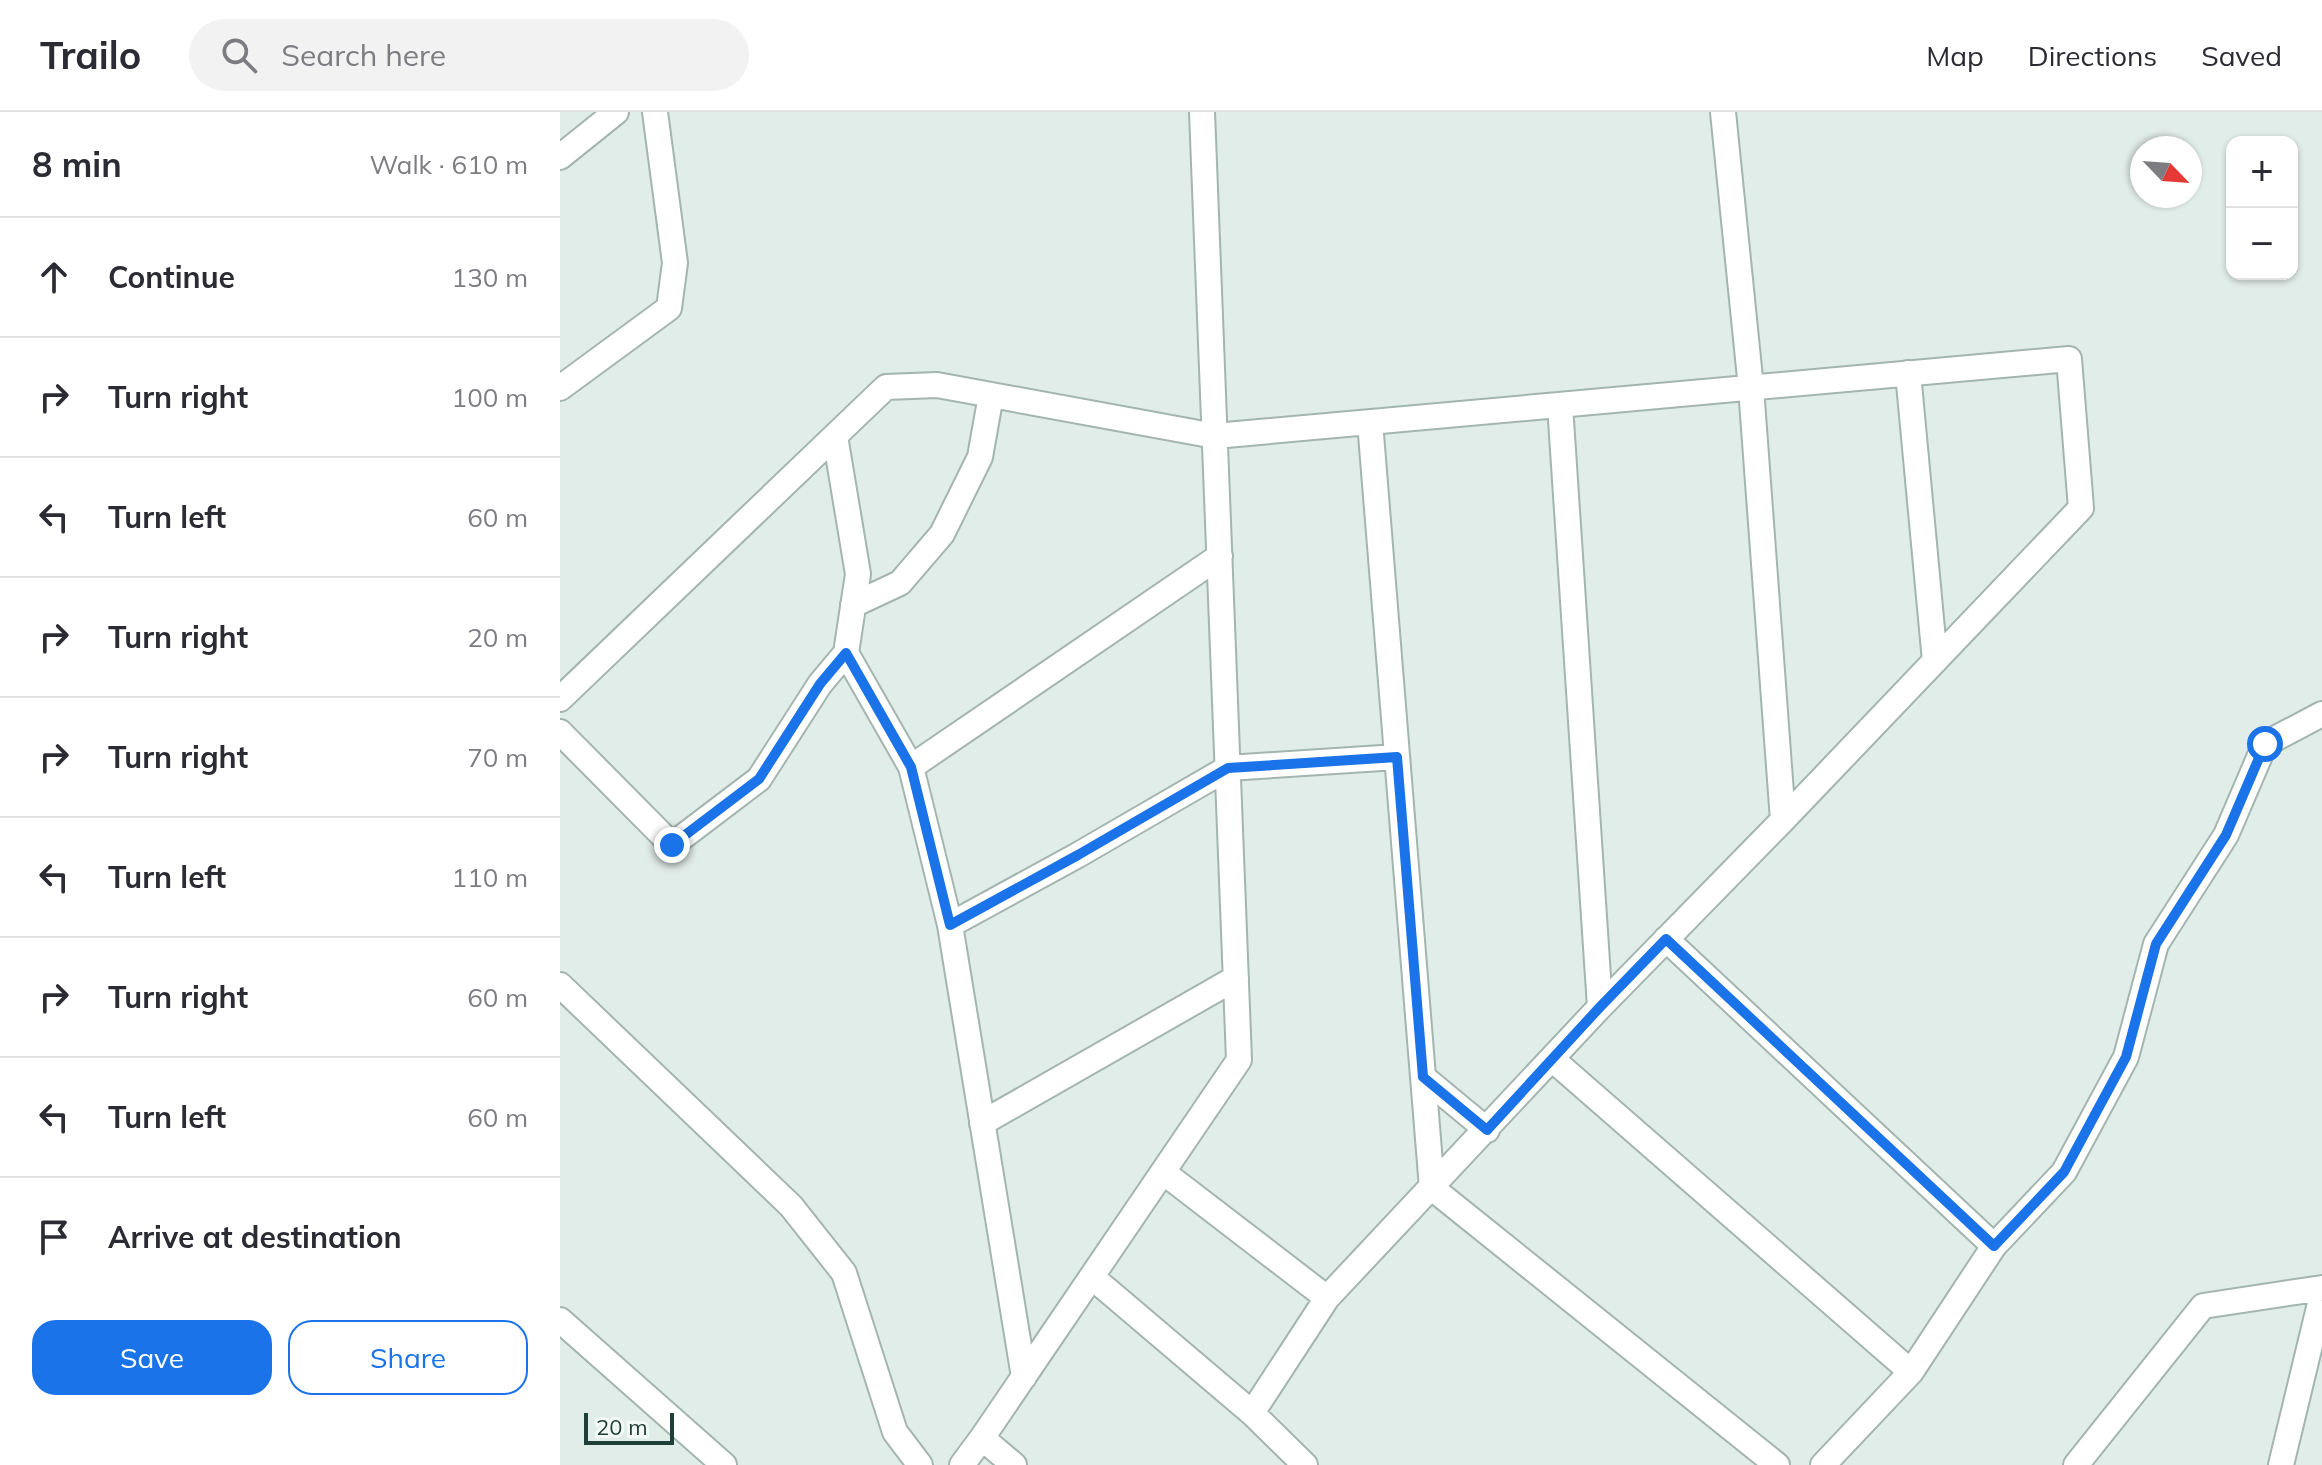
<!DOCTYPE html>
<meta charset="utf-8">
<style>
body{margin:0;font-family:Mulish,sans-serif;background:#f2f2f3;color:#2b2b33}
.controls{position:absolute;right:24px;top:24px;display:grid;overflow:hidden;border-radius:16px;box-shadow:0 2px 6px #0004}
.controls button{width:72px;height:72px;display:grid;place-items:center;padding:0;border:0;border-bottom:2px solid #e1e1e2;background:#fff;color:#2b2b33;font:40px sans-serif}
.compass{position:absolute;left:1570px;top:24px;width:72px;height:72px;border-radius:50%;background:#fff;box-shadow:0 2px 6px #0004;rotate:115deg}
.scale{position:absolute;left:24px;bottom:20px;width:90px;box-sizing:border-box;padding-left:8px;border:4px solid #203f38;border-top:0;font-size:22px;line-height:28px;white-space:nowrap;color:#203f38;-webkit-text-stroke:6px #f2f9f6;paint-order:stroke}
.stop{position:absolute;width:24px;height:24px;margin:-18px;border:6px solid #1a73e8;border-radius:50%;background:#fff}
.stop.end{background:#1a73e8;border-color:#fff;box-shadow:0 2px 8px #0008}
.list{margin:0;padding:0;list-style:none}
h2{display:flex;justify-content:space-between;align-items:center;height:104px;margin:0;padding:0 32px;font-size:34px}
h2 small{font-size:26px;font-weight:400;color:#7c7c81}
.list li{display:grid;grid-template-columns:52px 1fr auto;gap:24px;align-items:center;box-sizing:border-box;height:120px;padding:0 32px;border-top:2px solid #e1e1e2}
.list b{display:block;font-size:30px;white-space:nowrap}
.list em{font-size:26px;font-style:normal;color:#7c7c81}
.actions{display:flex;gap:16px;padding:24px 32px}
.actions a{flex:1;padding:18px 0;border:2px solid #1a73e8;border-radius:24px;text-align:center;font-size:28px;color:#1a73e8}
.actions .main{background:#1a73e8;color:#fff}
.icon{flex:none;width:44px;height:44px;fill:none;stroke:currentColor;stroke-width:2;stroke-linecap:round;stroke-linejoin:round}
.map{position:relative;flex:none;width:1762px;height:1353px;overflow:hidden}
header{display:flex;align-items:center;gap:48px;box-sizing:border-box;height:112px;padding:0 40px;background:#fff;border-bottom:2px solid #e1e1e2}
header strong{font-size:38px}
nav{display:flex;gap:44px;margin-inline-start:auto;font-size:28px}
.search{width:560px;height:72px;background:#f2f2f3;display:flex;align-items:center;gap:20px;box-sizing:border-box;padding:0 28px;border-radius:44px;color:#7c7c81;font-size:30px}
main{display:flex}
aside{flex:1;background:#fff}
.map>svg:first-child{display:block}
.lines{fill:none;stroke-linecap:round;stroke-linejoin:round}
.minor-casing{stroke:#a3b5b0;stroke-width:28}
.tertiary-casing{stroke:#a3b5b0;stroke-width:28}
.minor{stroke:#fff;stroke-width:24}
.tertiary{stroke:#fff;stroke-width:24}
.route{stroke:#1a73e8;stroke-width:10}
</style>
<header>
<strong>Trailo</strong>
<div class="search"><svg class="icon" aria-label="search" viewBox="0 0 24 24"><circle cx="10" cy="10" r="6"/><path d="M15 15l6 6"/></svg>Search here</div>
<nav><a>Map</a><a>Directions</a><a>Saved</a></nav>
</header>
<main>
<aside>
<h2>8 min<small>Walk · 610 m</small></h2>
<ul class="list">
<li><svg class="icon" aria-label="ahead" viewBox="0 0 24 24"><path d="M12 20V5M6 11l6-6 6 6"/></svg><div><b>Continue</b></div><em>130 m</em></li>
<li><svg class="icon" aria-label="right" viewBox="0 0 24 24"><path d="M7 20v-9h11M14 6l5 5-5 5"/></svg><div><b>Turn right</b></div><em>100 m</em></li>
<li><svg class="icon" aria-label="left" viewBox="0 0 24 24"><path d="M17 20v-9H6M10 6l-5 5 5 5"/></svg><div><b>Turn left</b></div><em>60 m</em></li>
<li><svg class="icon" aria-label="right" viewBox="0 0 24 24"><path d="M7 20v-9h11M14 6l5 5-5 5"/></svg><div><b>Turn right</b></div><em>20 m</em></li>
<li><svg class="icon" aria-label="right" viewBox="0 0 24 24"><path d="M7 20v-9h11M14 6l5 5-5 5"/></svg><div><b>Turn right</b></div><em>70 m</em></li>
<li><svg class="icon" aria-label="left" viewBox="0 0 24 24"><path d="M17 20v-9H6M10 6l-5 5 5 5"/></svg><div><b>Turn left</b></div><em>110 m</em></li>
<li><svg class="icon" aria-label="right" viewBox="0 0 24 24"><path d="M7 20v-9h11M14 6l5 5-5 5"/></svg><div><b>Turn right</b></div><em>60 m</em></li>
<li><svg class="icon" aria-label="left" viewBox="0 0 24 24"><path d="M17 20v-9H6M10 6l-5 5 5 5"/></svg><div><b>Turn left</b></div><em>60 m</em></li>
<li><svg class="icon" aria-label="arrive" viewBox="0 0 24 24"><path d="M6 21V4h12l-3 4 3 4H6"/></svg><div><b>Arrive at destination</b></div></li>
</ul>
<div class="actions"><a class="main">Save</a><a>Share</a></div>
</aside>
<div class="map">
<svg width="1762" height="1353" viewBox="0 0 1762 1353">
<rect width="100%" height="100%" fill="#e1ede8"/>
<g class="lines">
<g class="minor-casing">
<path id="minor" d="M 1163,0 L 1191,276 L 1223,708
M 1348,261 L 1375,549
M 0,276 L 109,196 L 115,151 L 95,0
M 1000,293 L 1040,895
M 810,310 L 872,1076 L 1217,1353
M 293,493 L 340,471 L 382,422 L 420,345 L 431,283
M 286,541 L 351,655 L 390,813 L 464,1265
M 0,587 L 326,275 L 377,273 L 655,324 L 1509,247 L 1521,396 L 1223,708 L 1040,895 L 767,1186 L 603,1060
M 0,620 L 112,733 L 199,667 L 260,572 L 286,541 L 298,462 L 275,324
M 351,655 L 660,444
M 390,813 L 518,743 L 668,656 L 837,645
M 1106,827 L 1434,1134 L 1351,1260 L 1263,1353
M 0,873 L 231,1094 L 284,1161 L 335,1320 L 360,1353
M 992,947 L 1351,1260
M 863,965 L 927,1018
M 422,1011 L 676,866
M 1434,1134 L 1504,1060 L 1566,945 L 1596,832 L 1666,723 L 1705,632 L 1762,602
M 532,1165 L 692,1301 L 745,1353
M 692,1301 L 767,1186
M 422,1326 L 679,948 L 642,0
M 402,1353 L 422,1326 L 454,1353
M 1516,1353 L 1643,1194 L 1762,1176
M 1721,1353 L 1762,1183"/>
</g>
<g class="tertiary-casing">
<path id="tertiary" d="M 0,45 L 56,0
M 0,1208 L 164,1353"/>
</g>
<use href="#minor" class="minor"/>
<use href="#tertiary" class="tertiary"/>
</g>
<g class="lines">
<path class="route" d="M 112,733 L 199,667 L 260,572 L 286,541 L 351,655 L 390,813 L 518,743 L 668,656 L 837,645 L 863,965 L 927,1018 L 1040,895 L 1106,827 L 1434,1134 L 1504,1060 L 1566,945 L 1596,832 L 1666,723 L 1705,632"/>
</g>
</svg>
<div class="controls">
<button>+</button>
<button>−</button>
</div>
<svg class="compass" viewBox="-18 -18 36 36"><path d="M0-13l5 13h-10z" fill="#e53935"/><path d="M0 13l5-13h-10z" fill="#7c7c81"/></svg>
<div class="scale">20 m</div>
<div class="stop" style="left:1705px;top:632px"></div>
<div class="stop end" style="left:112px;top:733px"></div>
</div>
</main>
